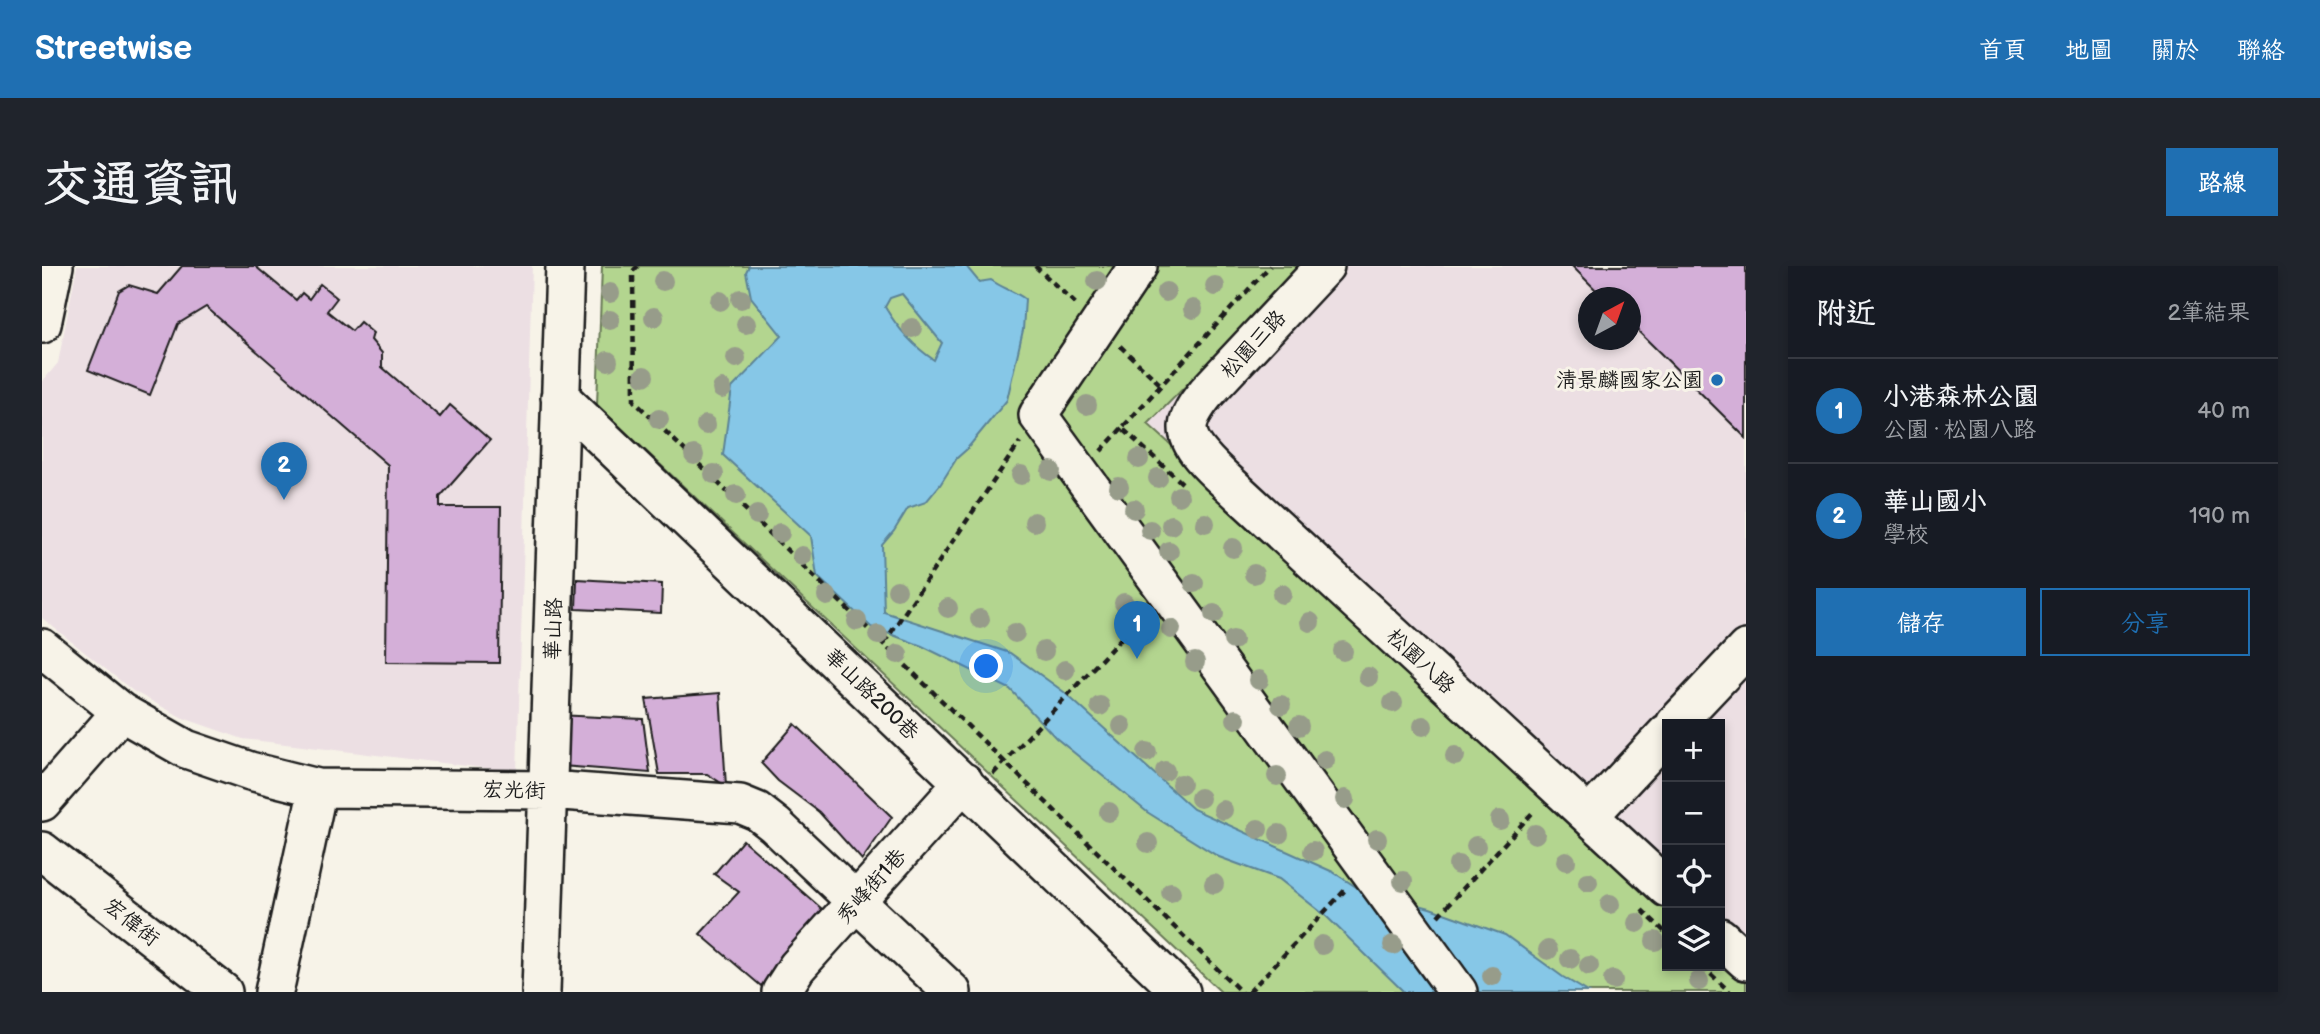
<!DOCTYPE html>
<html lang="zh-TW">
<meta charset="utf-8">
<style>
body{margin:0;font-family:"Balsamiq Sans","LXGW WenKai TC",sans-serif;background:#20242c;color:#f1f3f6}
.controls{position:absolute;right:21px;bottom:21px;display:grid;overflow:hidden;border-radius:0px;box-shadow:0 4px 10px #0003}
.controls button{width:63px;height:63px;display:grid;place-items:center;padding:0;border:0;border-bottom:2px solid #363941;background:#171b24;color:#f1f3f6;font:35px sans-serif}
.compass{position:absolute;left:1536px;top:21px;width:63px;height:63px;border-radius:50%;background:#171b24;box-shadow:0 4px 10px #0003;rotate:41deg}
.you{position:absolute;left:945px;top:401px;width:24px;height:24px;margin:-18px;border:5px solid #fff;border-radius:50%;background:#1a73e8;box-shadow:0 0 0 10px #1a73e833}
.badge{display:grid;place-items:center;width:46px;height:46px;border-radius:50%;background:#1f6fb2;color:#fff;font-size:23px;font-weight:700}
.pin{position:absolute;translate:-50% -58px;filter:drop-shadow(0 2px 4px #0008)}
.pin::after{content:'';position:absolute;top:37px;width:24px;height:21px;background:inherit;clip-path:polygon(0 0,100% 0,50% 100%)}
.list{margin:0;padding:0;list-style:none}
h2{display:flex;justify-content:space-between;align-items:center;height:91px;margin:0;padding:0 28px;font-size:30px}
h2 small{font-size:23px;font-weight:400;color:#9ea1a6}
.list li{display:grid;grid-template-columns:46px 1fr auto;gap:21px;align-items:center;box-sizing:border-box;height:105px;padding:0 28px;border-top:2px solid #363941}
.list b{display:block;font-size:26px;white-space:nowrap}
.list p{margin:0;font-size:23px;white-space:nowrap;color:#9ea1a6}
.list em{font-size:23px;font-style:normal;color:#9ea1a6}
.actions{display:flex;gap:14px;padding:21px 28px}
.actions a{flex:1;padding:16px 0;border:2px solid #1f6fb2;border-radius:0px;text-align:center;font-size:24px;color:#1f6fb2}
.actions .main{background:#1f6fb2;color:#fff}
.icon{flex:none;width:38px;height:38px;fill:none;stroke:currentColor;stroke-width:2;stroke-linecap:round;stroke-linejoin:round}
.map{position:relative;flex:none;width:1704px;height:726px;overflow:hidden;border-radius:0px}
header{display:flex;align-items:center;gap:42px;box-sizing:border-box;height:98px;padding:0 35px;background:#1f6fb2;color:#fff}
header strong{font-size:33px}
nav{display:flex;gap:38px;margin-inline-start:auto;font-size:24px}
.intro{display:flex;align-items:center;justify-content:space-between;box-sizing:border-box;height:168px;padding:0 42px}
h1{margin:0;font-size:49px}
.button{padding:18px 32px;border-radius:0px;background:#1f6fb2;color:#fff;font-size:24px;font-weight:700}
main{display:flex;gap:42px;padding:0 42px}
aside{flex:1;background:#171b24;border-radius:0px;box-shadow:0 4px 10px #0003}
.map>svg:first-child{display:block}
.built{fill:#ecdfe3;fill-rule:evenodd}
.green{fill:#b3d58f;stroke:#687856;stroke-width:2}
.water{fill:#86c7e7;stroke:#5c8396;stroke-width:2;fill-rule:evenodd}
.building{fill:#d4afd8;stroke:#1c1c1c;stroke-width:2}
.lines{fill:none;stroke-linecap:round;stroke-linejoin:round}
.minor-casing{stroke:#1c1c1c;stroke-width:42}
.path{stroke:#1c1c1c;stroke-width:4.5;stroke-dasharray:7 5;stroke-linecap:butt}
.minor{stroke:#f7f3e8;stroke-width:37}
.tree{fill:#979c8a}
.poi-dot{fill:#1f6fb2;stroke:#f7f3e8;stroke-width:2.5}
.labels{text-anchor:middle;stroke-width:6;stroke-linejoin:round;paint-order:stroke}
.street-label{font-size:21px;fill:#1c1c1c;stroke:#f7f3e8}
.poi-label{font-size:21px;fill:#1c1c1c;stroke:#f7f3e8;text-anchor:end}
</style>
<header>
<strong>Streetwise</strong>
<nav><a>首頁</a><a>地圖</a><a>關於</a><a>聯絡</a></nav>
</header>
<div class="intro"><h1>交通資訊</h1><a class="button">路線</a></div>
<main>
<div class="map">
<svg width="1704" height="726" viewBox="0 0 1704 726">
<rect width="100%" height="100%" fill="#f7f3e8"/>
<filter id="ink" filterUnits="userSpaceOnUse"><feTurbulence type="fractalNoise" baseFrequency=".0143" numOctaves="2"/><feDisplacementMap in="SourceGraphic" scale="14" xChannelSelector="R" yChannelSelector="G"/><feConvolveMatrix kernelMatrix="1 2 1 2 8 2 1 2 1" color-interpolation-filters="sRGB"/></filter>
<g filter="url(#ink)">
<path class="built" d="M 35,0 L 490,0 L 475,506 L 201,473 L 141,452 L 91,425 L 0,352 L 0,116 L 16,97 Z
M 1262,0 L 1704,0 L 1704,700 L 1678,676 L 1678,458 L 1625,458 L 1625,629 L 1105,158 ZM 1546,32 L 1588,32 L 1588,74 L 1546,74 Z"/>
<path class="green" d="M 560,0 L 1262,0 L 1106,158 L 1625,629 L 1625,700 L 1678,700 L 1678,676 L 1704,700 L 1704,726 L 1179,726 L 555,139 Z"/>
<path class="water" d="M 707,0 L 924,0 L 937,16 L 949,14 C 960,22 972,25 983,33 L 981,64 L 965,134 L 924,184 L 915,192 L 898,219 L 884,236 L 866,242 L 852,265 L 840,279 L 842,346 L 968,387 L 1022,426 L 1151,543 L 1291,606 L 1319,624 L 1388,642 L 1463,669 L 1521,711 L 1546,726 L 1362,726 L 1285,651 L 1237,613 L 1177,591 L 1105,546 L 1014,472 L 968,423 L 880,380 L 829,361 L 775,310 L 769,270 L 681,189 L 690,122 L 740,70 L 709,31 L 704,6 ZM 860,28 L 900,77 L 892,94 C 871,80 856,63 843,41 L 848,32 Z"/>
<path class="building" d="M 140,0 L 213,0 L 254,34 L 260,27 L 267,33 L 278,18 L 295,32 L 285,45 L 310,65 L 318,56 L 331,67 L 329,74 L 340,87 L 340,101 L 398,151 L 408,139 L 448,174 L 398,231 L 398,241 L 459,241 L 457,397 L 344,396 L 346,199 L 164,41 L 136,58 L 108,129 L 46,104 L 77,25 L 87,19 L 116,28 Z
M 1530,0 L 1704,0 L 1704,172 L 1588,57 L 1588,32 L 1562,32 Z
M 535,313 L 620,318 L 619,347 L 534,343 Z
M 678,427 L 684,520 L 665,508 L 617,508 L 604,433 Z
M 514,449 L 601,453 L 608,507 L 520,500 Z
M 753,458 L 850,551 L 820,594 L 777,546 L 736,515 L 719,497 Z
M 701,574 L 787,649 L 719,720 L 658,668 L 697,626 L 672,608 Z"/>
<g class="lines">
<g class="minor-casing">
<path id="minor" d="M 1096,0 L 996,149 L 1416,726
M 1283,0 L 1164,127 C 1157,136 1147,148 1146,161 C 1145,184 1182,212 1197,227 L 1625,622
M 0,58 L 12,0
M 518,131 L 1139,726
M 0,382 L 79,446 L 144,483 L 208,505 L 276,522 L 506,524 L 698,538 L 715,545 L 733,559 L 910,726
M 1633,458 L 1704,383
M 0,536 L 79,446
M 1547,550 L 1625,467
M 0,585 L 181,726
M 1678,671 L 1704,695
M 232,726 L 276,522
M 499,726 L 523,0
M 739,726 L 755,701 L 922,516"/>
</g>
<path class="path" d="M 596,0 L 591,5 L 592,135 L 1199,726
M 993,0 L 1036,40
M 1078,80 L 1119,119
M 1059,185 L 1080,162
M 1140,217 L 1080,162 L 1228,0
M 842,377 L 978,176
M 951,508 L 1104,346
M 1600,644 L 1625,668
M 1396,650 L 1493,544
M 1660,700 L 1688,726
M 1207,726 L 1305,622"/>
<use href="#minor" class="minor"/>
</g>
<g class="tree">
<circle cx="621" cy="15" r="10"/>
<circle cx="1055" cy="15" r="10"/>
<circle cx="1173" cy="20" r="10"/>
<circle cx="1124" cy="26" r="10"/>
<circle cx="568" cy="27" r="10"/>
<circle cx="699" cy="33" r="10"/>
<circle cx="678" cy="35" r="10"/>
<circle cx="1151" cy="43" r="10"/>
<circle cx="612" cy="51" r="10"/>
<circle cx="568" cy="54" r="10"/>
<circle cx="704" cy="58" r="10"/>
<circle cx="870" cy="62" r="10"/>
<circle cx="694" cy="92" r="10"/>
<circle cx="566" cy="95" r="10"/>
<circle cx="602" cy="110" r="10"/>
<circle cx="680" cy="123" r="10"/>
<circle cx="1045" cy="139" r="10"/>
<circle cx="617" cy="153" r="10"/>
<circle cx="664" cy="159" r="10"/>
<circle cx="652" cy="189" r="10"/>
<circle cx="1097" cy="193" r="10"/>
<circle cx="1009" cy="205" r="10"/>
<circle cx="672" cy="208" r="10"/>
<circle cx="979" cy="209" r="10"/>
<circle cx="1116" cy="212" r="10"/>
<circle cx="1077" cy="221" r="10"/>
<circle cx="694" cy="229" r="10"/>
<circle cx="1137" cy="230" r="10"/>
<circle cx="1092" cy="243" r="10"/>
<circle cx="715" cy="249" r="10"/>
<circle cx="992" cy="256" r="10"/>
<circle cx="1163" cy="257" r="10"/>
<circle cx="1129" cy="259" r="10"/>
<circle cx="1108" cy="264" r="10"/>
<circle cx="738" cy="267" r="10"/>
<circle cx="1191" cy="282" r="10"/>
<circle cx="1127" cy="285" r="10"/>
<circle cx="760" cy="290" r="10"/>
<circle cx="1212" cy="308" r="10"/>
<circle cx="1152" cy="317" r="10"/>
<circle cx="855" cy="324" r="10"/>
<circle cx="1240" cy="328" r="10"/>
<circle cx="785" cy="330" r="10"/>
<circle cx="1082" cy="337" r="10"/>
<circle cx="906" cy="342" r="10"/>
<circle cx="1172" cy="348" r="10"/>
<circle cx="938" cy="353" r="10"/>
<circle cx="815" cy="355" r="10"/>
<circle cx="1268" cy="356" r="10"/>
<circle cx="1101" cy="359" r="10"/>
<circle cx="1129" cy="363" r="10"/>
<circle cx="973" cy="367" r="10"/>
<circle cx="836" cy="369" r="10"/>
<circle cx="1191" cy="374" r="10"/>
<circle cx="1002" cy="385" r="10"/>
<circle cx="1301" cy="385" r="10"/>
<circle cx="856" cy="388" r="10"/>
<circle cx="1153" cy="396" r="10"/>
<circle cx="1023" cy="404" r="10"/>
<circle cx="1326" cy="411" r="10"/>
<circle cx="1217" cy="414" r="10"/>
<circle cx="1351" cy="437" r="10"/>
<circle cx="1239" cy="439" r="10"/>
<circle cx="1058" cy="440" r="10"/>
<circle cx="1194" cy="453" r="10"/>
<circle cx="1080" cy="460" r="10"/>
<circle cx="1257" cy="460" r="10"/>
<circle cx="1381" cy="460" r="10"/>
<circle cx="1105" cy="486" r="10"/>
<circle cx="1413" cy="490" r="10"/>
<circle cx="1283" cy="494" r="10"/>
<circle cx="1123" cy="505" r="10"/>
<circle cx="1235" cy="510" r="10"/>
<circle cx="1139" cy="518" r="10"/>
<circle cx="1158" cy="532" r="10"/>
<circle cx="1303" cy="533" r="10"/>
<circle cx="1181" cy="544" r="10"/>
<circle cx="1067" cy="546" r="10"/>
<circle cx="1458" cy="554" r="10"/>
<circle cx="1216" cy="563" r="10"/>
<circle cx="1237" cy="568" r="10"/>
<circle cx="1493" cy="568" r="10"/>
<circle cx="1335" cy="573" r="10"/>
<circle cx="1106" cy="577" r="10"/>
<circle cx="1434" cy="580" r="10"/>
<circle cx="1271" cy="585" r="10"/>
<circle cx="1524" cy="595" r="10"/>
<circle cx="1416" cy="599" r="10"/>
<circle cx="1361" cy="615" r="10"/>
<circle cx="1546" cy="616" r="10"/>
<circle cx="1172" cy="618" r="10"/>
<circle cx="1129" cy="626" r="10"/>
<circle cx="1568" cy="638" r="10"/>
<circle cx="1595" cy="657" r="10"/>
<circle cx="1613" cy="675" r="10"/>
<circle cx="1280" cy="679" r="10"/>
<circle cx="1351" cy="679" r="10"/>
<circle cx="1506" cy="684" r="10"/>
<circle cx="1528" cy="693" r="10"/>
<circle cx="1547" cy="700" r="10"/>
<circle cx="1450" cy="710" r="10"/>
<circle cx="1571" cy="714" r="10"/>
<circle cx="1657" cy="715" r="10"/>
</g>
</g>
<circle class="poi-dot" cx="1675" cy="114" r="7"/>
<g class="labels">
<g class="street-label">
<text transform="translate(1211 78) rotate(-47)" y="7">松園三路</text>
<text transform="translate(511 363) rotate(-88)" y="7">華山路</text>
<text transform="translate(1379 395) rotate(43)" y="7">松園八路</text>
<text transform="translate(830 428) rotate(44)" y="7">華山路200巷</text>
<text transform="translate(472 524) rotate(1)" y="7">宏光街</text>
<text transform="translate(829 620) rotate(-48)" y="7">秀峰街1巷</text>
<text transform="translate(90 656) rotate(38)" y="7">宏偉街</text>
</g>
<g class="poi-label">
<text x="1661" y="121">清景麟國家公園</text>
</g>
</g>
</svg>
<div class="controls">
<button>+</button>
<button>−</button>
<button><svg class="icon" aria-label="locate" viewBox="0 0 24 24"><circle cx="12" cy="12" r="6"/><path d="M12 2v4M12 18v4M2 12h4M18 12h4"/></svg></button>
<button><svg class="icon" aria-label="layers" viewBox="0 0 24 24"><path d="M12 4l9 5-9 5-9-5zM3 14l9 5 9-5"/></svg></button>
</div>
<svg class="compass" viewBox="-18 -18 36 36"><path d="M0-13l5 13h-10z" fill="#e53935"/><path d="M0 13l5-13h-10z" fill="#9ea1a6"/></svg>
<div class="you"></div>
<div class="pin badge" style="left:1095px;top:393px">1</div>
<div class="pin badge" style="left:242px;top:234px">2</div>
</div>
<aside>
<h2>附近<small>2筆結果</small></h2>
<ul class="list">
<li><span class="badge">1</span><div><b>小港森林公園</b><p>公園 · 松園八路</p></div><em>40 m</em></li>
<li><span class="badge">2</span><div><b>華山國小</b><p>學校</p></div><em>190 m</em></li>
</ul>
<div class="actions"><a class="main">儲存</a><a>分享</a></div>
</aside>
</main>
